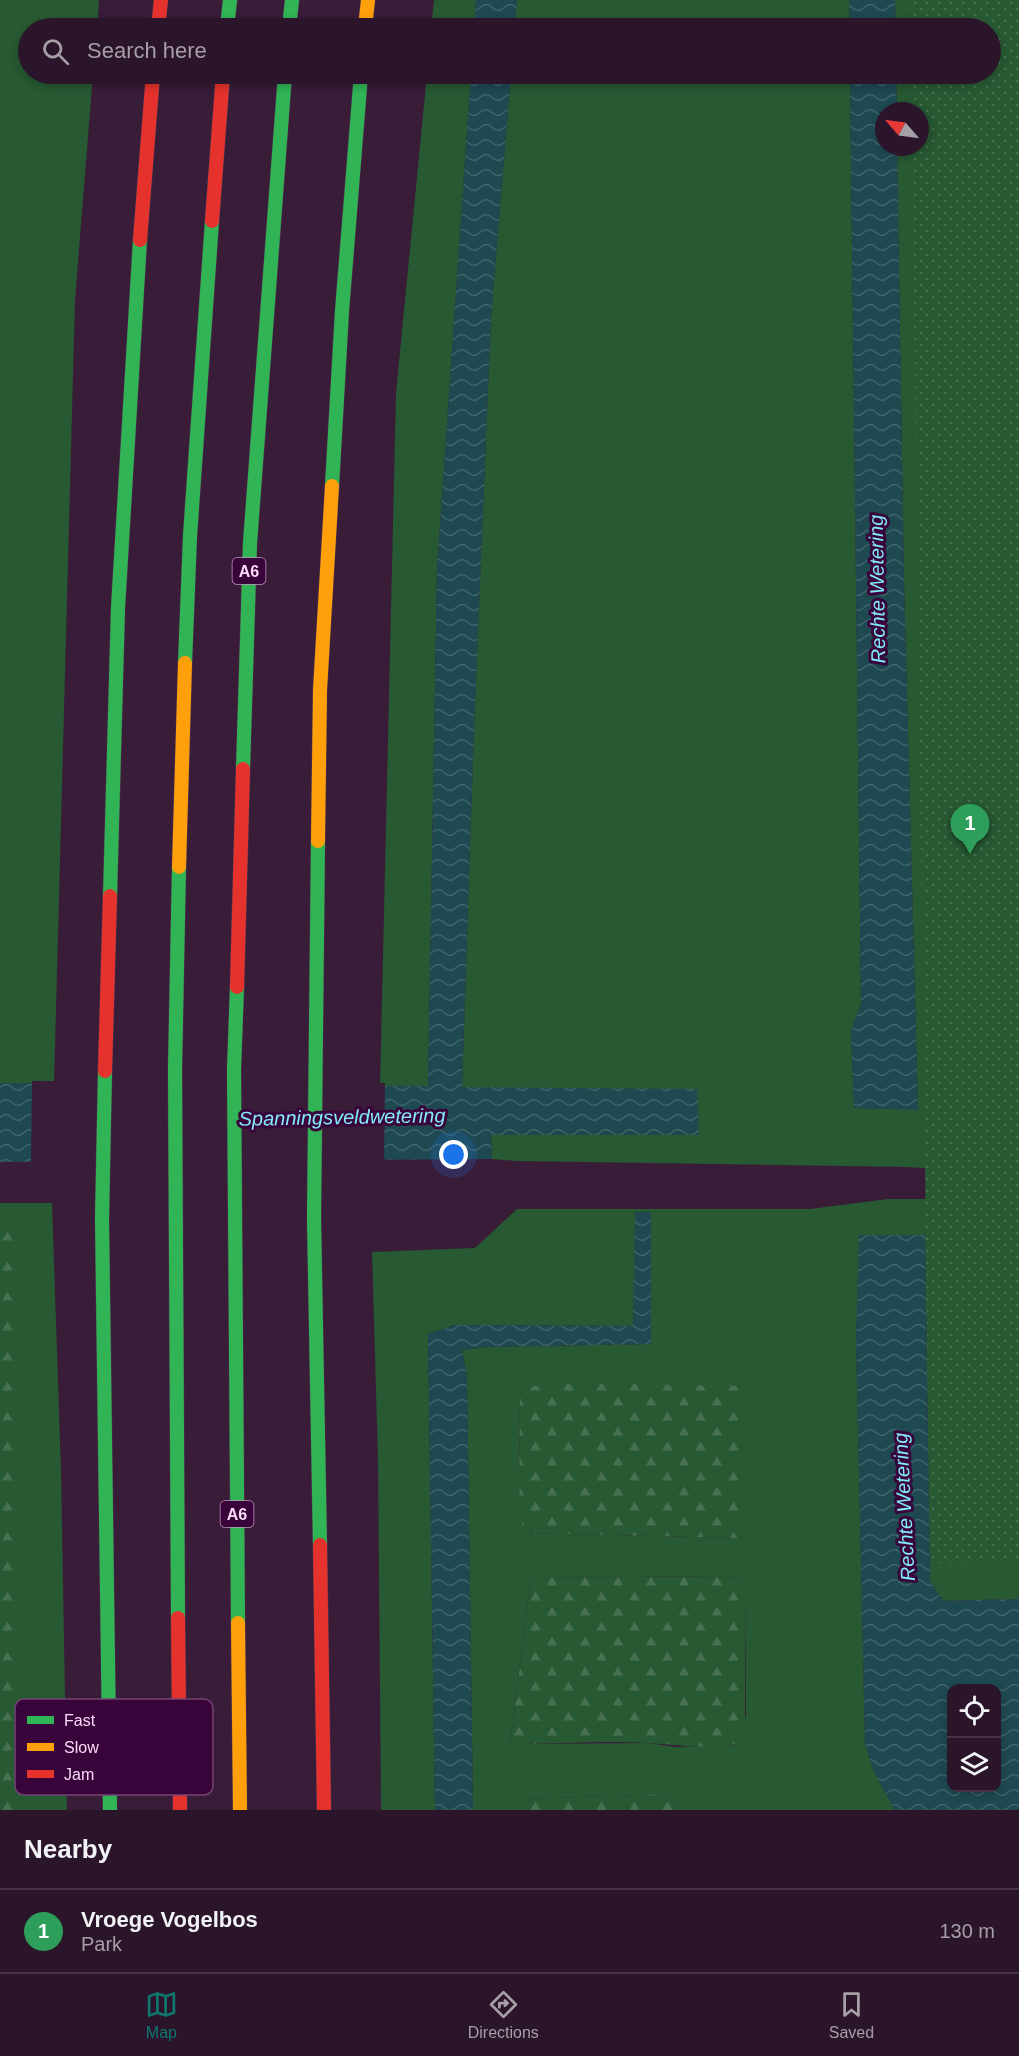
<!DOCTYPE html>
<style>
body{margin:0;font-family:Helvetica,sans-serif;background:#331e32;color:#f1f3f6}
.controls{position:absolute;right:18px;bottom:18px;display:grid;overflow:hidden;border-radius:12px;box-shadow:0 3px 9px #0003}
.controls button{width:54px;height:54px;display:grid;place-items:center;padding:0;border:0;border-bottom:2px solid #473447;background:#2b152a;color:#f1f3f6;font:30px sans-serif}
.compass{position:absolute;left:875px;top:102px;width:54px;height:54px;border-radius:50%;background:#2b152a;box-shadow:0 3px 9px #0003;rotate:298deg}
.you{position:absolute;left:454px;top:1155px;width:21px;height:21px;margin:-15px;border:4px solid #fff;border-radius:50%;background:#1a73e8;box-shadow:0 0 0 9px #1a73e833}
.badge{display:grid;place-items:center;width:39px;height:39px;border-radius:50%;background:#0f766e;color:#fff;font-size:20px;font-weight:700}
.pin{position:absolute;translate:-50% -50px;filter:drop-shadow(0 2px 3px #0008)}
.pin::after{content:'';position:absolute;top:32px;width:21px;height:18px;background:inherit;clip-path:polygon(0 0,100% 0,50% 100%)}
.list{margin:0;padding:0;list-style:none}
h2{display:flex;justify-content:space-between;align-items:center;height:78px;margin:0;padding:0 24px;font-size:26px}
h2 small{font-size:20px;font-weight:400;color:#a69fa8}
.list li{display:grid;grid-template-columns:39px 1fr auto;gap:18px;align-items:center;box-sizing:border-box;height:84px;padding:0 24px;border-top:2px solid #473447}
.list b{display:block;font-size:22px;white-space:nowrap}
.list p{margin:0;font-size:20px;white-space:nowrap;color:#a69fa8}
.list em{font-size:20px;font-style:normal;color:#a69fa8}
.icon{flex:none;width:33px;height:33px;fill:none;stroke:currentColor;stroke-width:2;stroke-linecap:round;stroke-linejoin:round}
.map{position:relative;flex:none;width:1019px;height:1810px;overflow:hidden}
.search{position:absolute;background:#2b152a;box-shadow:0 3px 9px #0003;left:18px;right:18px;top:18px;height:66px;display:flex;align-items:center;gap:15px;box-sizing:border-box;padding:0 21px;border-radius:33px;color:#a69fa8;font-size:22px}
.sheet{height:162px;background:#2b152a}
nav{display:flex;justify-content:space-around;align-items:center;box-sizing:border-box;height:84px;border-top:2px solid #473447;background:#2b152a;font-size:16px;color:#a69fa8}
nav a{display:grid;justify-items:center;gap:3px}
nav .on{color:#0f766e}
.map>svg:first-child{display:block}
.grass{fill:#275932;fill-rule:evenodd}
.forest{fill:url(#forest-firs)}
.park{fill:url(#park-dots)}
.water{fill:url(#water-waves);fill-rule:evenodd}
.pier{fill:#391c38}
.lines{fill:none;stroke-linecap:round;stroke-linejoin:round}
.fast-casing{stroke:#513950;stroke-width:15}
.slow-casing{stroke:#513950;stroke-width:15}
.jam-casing{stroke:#513950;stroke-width:15}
.fast{stroke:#30b455;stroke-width:14}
.slow{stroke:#ff9f0a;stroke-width:14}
.jam{stroke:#e5322d;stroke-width:14}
.labels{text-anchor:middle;stroke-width:6;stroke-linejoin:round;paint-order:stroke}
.shield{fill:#39043a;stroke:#bf99be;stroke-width:1.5}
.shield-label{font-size:16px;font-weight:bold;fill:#f9d9f7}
.water-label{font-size:20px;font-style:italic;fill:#82eafa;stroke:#39043a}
.key{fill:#39043a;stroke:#734473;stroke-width:1.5}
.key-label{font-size:16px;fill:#f9d9f7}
</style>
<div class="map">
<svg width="1019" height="1810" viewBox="0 0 1019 1810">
<defs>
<pattern id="forest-firs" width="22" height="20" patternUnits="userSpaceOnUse" patternTransform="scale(1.5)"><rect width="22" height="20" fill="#275932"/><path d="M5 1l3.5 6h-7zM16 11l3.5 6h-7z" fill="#477050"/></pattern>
<pattern id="park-dots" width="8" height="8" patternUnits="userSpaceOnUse" patternTransform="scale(1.5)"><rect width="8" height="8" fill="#275932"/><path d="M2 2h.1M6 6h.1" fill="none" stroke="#477050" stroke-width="1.8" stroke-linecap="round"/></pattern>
<pattern id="water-waves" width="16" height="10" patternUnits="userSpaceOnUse" patternTransform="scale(1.5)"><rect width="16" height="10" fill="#1e4951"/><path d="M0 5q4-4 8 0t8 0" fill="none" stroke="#3f636b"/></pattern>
</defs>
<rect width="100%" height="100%" fill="#391c38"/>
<path class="grass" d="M 0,0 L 99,0 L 97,28 L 28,28 L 28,74 L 93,74 L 75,300 L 54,1084 L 0,1083 Z
M 434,0 L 476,0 L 474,28 L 431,28 Z
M 517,0 L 849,0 L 850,28 L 514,28 Z
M 895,0 L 1019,0 L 975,1171 L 907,1167 L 517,1161 L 492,1159 L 491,1135 L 699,1135 L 462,1087 L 474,728 L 491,316 L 511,74 L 850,74 L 861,1004 L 851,1031 L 854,1108 L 918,1109 L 904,582 L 897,147 L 920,147 L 920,111 L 897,111 L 896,74 L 990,74 L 990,28 L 896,28 Z
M 427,74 L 471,74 L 437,569 L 428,1087 L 380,1086 L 396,393 Z
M 888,1199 L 973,1199 L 1019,1545 L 1019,1599 L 943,1601 L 930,1581 L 925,1235 L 860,1235 L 856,1339 L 865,1743 L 874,1772 L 895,1810 L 679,1810 L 675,1798 L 665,1794 L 525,1799 L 525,1810 L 473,1810 L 467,1375 L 462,1350 L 486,1347 L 651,1344 L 651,1213 L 636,1212 L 633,1326 L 454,1325 L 428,1334 L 435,1810 L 381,1810 L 378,1459 L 372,1252 L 475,1248 L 517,1209 L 810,1209 ZM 524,1387 L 744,1535 L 740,1538 L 524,1533 L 519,1486 L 520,1393 ZM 728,1576 L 740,1579 L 745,1592 L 746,1716 L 732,1745 L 675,1747 L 649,1743 L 510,1744 L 531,1578 Z
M 0,1203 L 52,1203 L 61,1470 L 67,1810 L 0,1810 Z"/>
<path class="forest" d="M 14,1226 L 21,1810 L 0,1810 L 0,1228 Z
M 577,1383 L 739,1386 L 745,1404 L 744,1535 L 740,1538 L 523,1533 L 519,1486 L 520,1393 L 524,1387 Z
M 728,1576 L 740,1579 L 745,1592 L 745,1741 C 714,1751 680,1745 649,1743 C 603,1740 556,1744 510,1744 L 531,1578 Z
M 665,1794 L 675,1798 L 679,1810 L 525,1810 L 525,1799 Z"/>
<path class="park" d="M 910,0 L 1019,0 L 1019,1562 L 930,1563 L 912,147 L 920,147 L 920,111 L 912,111 L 911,74 L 990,74 L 990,28 L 911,28 Z"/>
<path class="water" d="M 476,0 L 517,0 L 514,28 L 474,28 Z
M 849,0 L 895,0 L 896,28 L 850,28 Z
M 471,74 L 511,74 L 491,316 L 474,728 L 462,1087 L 697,1089 L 699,1135 L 491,1135 L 492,1159 L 0,1162 L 0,1083 L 428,1086 L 437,569 Z
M 850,74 L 896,74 L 897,111 L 884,111 L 884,147 L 897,147 L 904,582 L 918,1110 L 854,1108 L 851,1031 L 861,1004 Z
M 635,1212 L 651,1212 L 651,1344 L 486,1347 L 462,1350 L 467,1375 L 473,1810 L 435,1810 L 428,1334 L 454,1325 L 633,1326 Z
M 859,1235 L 926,1235 L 925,1236 L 930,1581 L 943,1601 L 1019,1599 L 1019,1810 L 895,1810 L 874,1772 L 865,1743 L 856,1339 ZM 952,1688 L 996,1688 L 996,1788 L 952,1788 Z"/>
<path class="pier" d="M 32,1081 L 385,1083 L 384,1163 L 31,1164 Z"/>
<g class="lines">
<g class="fast-casing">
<path id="fast" d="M 227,28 L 230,0
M 289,28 L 292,0
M 332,486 L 342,311 L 361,74
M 185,663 L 190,536 L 212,221
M 243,769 L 250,543 L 285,74
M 318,841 L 314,1218 L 320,1545
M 110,896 L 118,608 L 140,240
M 237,987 L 234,1070 L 238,1623
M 105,1071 L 102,1219 L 110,1810
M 178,1618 L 175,1069 L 179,867"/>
</g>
<g class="slow-casing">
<path id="slow" d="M 365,28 L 368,0
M 318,841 L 320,690 L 332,486
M 179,867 L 185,663
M 238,1623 L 240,1810"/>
</g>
<g class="jam-casing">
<path id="jam" d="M 158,28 L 161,0
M 212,221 L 223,74
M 140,240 L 153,74
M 237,987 L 243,769
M 105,1071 L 110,896
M 320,1545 L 324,1810
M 178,1618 L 180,1810"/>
</g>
<use href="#fast" class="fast"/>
<use href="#slow" class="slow"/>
<use href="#jam" class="jam"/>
</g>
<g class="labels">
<g class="shield">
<rect x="232.5" y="558" width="33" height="26" rx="4.5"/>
<rect x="220.5" y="1501" width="33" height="26" rx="4.5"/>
</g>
<g class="shield-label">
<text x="249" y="577">A6</text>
<text x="237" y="1520">A6</text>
</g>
<g class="water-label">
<text transform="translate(877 589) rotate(-91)" y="7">Rechte Wetering</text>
<text transform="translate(342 1117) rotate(-1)" y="7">Spanningsveldwetering</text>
<text transform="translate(904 1507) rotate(-93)" y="7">Rechte Wetering</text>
</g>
</g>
<rect x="15" y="1699" width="198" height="96" rx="9" class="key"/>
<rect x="27" y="1716" width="27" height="8" fill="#30b455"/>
<rect x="27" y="1743" width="27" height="8" fill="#ff9f0a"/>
<rect x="27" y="1770" width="27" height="8" fill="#e5322d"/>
<g class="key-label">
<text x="64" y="1726">Fast</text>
<text x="64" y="1753">Slow</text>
<text x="64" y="1780">Jam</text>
</g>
</svg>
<div class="controls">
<button><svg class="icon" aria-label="locate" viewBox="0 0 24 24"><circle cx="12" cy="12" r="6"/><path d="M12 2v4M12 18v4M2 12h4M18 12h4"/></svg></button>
<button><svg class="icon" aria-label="layers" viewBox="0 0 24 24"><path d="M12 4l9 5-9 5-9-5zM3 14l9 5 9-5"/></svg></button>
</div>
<svg class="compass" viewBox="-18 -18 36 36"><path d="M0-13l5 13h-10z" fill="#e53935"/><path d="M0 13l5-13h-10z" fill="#a69fa8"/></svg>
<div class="you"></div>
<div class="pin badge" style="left:970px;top:854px;background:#2e9e5b">1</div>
<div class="search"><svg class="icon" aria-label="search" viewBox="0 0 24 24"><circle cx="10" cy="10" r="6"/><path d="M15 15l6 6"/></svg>Search here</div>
</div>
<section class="sheet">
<h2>Nearby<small></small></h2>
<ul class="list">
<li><span class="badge" style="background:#2e9e5b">1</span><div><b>Vroege Vogelbos</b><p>Park</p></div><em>130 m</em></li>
</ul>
</section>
<nav>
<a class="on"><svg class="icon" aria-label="map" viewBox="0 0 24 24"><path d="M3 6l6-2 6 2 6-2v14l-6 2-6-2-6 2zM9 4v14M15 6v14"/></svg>Map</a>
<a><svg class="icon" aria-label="directions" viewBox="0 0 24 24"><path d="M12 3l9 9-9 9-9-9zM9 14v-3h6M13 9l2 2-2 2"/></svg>Directions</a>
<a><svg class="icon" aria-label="saved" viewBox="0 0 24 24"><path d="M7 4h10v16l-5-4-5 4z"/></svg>Saved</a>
</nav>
